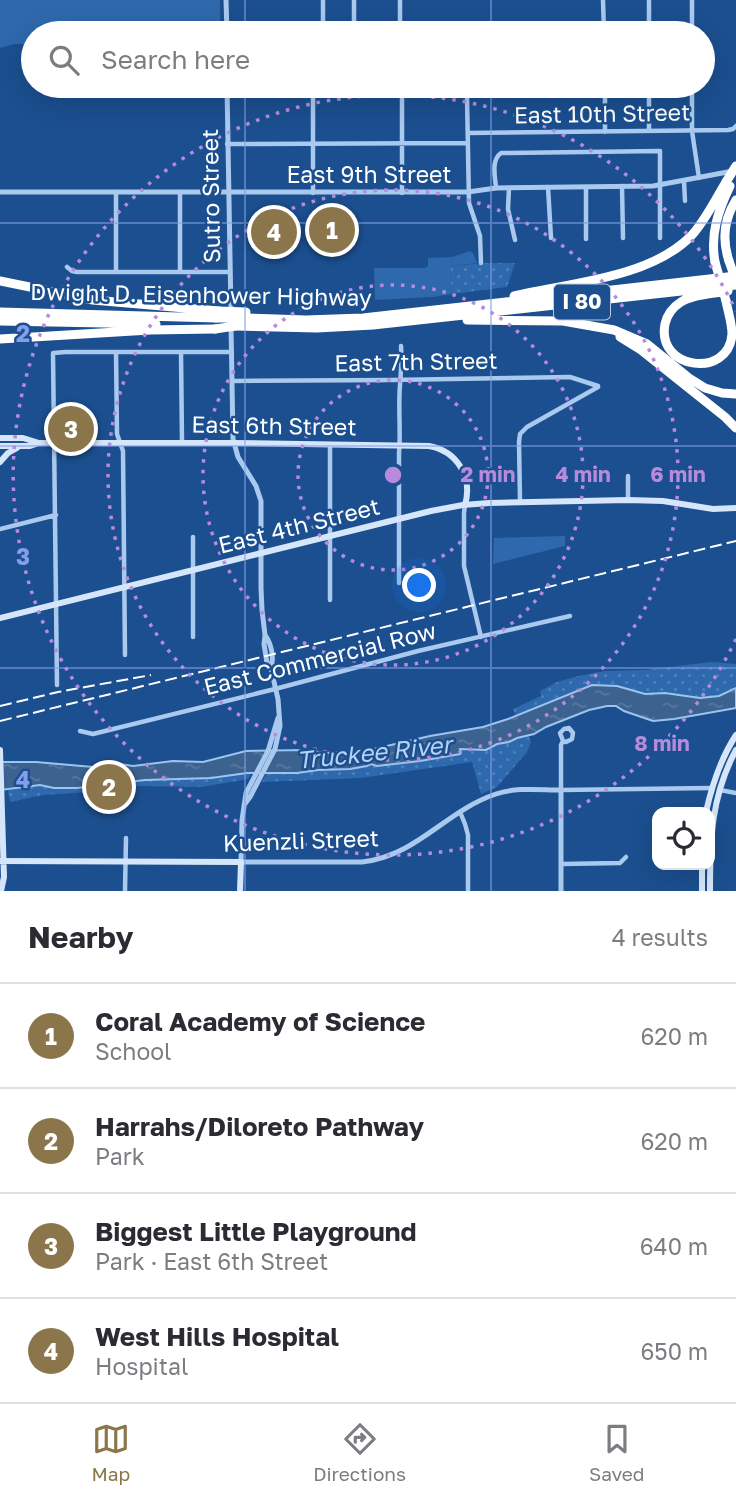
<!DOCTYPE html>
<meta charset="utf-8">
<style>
body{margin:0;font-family:"Golos Text",sans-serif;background:#f2f2f3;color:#2b2b33}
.controls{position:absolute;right:21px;bottom:21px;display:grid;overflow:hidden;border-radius:14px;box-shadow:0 7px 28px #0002}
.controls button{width:63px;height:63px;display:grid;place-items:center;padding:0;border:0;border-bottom:2px solid #e1e1e2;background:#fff;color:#2b2b33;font:35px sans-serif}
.you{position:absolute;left:420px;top:586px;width:24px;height:24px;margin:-18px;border:5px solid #fff;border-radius:50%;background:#1a73e8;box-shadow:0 0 0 10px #1a73e833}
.badge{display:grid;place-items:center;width:46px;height:46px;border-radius:50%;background:#8a764a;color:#fff;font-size:23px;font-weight:700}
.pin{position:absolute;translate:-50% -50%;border:4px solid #fff;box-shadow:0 2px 7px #0006}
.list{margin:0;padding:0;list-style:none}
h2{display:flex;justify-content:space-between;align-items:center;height:91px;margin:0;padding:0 28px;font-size:30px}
h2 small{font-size:23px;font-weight:400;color:#7c7c81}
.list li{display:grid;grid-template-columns:46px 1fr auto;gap:21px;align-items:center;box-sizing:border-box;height:105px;padding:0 28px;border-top:2px solid #e1e1e2}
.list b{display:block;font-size:26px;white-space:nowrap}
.list p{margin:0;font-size:23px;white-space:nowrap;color:#7c7c81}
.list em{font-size:23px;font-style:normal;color:#7c7c81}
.icon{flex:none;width:38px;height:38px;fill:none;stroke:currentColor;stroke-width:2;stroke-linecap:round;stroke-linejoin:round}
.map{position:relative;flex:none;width:736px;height:891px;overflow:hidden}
.search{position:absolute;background:#fff;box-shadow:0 7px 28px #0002;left:21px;right:21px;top:21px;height:77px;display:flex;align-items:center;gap:18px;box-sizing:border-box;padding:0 24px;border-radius:38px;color:#7c7c81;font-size:26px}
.sheet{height:511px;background:#fff}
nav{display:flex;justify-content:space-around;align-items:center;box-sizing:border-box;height:98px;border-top:2px solid #e1e1e2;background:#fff;font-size:19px;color:#7c7c81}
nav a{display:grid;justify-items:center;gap:4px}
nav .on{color:#8a764a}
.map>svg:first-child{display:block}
.grass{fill:#2e69ad}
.park{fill:url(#park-dots)}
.water{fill:url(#water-ripples);stroke:#9cc4f0;stroke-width:2}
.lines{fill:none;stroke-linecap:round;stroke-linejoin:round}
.minor{stroke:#a9c9ee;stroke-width:4.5}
.tertiary{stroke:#a9c9ee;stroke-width:5}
.secondary{stroke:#d6e6fa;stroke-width:6}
.motorway{stroke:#fff;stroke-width:9}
.rail{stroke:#fff;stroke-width:2;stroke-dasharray:12 5;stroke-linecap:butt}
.motorway-bridge{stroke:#fff;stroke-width:9}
.grid{fill:none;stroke:#839eea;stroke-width:2;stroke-opacity:0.55}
.ring{fill:none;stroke:#b68bdc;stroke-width:3.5;stroke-dasharray:3.5 7}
.labels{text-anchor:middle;stroke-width:5;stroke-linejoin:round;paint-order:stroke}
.shield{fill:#1b4f8f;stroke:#bbcadd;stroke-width:2}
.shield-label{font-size:21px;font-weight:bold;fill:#fff}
.street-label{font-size:23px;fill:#fff;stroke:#1b4f8f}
.water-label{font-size:24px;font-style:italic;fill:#b5d3f5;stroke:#1b4f8f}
.grid-label{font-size:23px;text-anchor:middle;font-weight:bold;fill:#839eea;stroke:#1b4f8f;stroke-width:5;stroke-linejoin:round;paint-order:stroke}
.centre{fill:#b68bdc;stroke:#1b4f8f;stroke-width:3.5}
.ring-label{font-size:21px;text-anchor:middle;font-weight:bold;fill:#b68bdc;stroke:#1b4f8f;stroke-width:5;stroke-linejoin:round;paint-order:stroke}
</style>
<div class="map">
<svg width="736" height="891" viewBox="0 0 736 891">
<defs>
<pattern id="park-dots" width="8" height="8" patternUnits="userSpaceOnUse" patternTransform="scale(1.75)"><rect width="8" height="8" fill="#2e69ad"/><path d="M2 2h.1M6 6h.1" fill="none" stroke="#4d80b9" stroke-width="1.8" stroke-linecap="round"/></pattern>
<pattern id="water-ripples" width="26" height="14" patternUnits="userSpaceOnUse" patternTransform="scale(1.75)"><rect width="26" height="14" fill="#3c6290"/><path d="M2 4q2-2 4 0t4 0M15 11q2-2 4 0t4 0" fill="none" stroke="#597aa1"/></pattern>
</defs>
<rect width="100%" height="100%" fill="#1b4f8f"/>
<path class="grass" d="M 0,0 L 220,0 L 220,33 L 33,33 L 33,75 L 27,75 L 27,44 L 14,44 L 0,48 Z
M 470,251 L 473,253 L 477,263 L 450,266 L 452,294 L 433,297 L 375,300 L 374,268 L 425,268 L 428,266 L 428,258 L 452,257 Z
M 565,536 L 565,546 L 493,564 L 494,538 Z"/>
<path class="park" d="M 485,263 L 515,263 L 507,287 L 452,294 L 450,266 Z
M 711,662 L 736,664 L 736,688 L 719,696 L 700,698 L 665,693 L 645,694 L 617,686 L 592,685 L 516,716 L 513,709 L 541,696 L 540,691 L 557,682 L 578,676 L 605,671 L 645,670 Z
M 528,735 L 531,742 L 527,752 L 497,787 L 481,794 L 472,762 L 361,778 L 262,782 L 267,772 C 284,773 300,772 317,770 C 334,768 356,772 372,764 L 377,766 L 454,755 L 460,749 C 468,749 477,750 484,749 C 490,749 493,744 500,743 C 510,741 519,739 528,735 Z
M 251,773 L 248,779 L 202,787 L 138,786 L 129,792 L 118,790 L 43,795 L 10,802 L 8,790 L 40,785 L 63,789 L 99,786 L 145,780 L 211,778 Z"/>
<path class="water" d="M 592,685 L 617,686 L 645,694 L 665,693 L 700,698 L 719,696 L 736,688 L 736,708 L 674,719 L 653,721 L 624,711 L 616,706 L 607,706 L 589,710 L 546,727 L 534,734 L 517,738 L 509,742 L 497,744 L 486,750 L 460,749 L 461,753 L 460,754 L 420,761 L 377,766 L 371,764 L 367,766 L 350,769 L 318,770 L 297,773 L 247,773 L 211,778 L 145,780 L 77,788 L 54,788 L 40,785 L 0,790 L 0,762 L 36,762 L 93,767 L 120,764 L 133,766 L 173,761 L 203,762 L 246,751 L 308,750 L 324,753 L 365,751 L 430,736 L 483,727 L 508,719 Z"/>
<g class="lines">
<path class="minor" d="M 323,0 L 323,33
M 354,0 L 354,33
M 400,0 L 400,33
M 603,0 L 604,33
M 649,0 L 649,33
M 692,0 L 692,33
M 402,86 L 402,193
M 605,86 L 605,132
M 649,86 L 649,131
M 692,86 L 692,131 L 699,178
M 227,91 L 464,92 L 467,97 L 469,203 L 480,236 L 481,263
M 313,92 L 313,193
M 468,133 L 728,130 L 733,129 L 736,126
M 227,144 L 468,143
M 684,181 L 685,201
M 622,186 L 623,238
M 548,187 L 551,238
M 586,187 L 586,239
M 496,188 C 495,176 491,160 501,153 L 660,151 L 660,238
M 509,188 L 508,209 L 515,240
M 116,192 L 116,272
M 180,192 L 180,272
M 67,267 L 72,271 L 77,272 L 230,272
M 116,352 L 117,434 L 123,451 L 125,655
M 181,352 L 182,443
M 232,381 L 392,380 L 570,377 L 598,386
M 330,445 L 330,600
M 628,476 L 628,500
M 520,501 L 519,442 L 520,434 L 527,427 L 598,387
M 465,505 L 464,513 L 464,566 L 481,637
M 0,529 L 56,515
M 193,537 L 193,637
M 399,583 L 399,453 C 401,431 398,408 400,385 C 401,372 402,360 401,346
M 57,685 L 53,353 L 66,352 L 232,352
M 80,731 L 93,734 L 275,689 L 418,651 L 570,616
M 563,741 L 566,742 L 572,739 L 573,733 L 569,728 L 564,729 L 560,733 L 563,741 L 561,745 L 561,790 L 712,788
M 720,790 L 736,793
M 460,812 L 465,824 L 468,835 L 468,891
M 561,864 L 620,863 L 626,857
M 125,891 L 126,838"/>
<path class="tertiary" d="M 226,0 L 227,33
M 227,86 L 231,313
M 0,192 L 468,192 L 496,188 L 653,186 L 733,171
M 231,326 L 233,439 L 238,457 L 256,486 L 261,501 L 261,588 L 262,610 L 265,635 L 264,644 L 267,663 L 271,669 L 278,699 L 280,726 L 275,749 L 250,797 L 244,805
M 265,635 C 272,645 274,658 271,669
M 278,718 L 268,751 L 246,793 L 242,820 L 241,862 L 362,862 C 417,856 445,811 496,794 C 516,787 540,790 561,790 L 561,891"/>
<path class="secondary" d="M 0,438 L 23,438 L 39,443
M 0,446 L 30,446 L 39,443 L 234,443 L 429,446 C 457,451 473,477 465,505
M 0,462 L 8,453 L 17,448
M 0,618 L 431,511 L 463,505 L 489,503 L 628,500 L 663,501 L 713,509 L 736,508
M 0,750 L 4,877 L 1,891
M 706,812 C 712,785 721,758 736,735
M 0,861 L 241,862 L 240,891
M 702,865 L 702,891
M 710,891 C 710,840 711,796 736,750"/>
<path class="motorway" d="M 729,261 C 722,240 724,219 736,200
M 715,262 C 710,234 718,211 730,186
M 0,281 L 93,300 L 219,311
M 514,296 C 569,283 650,278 691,236 C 705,221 715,200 726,182
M 726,301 C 728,312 732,323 732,334 C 729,379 656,370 665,324 C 667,315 673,307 681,302 C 694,294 713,294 728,291
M 0,312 L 216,318
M 246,318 L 306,320 L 363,318 L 736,276
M 467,320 L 563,321 L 614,330 L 647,344 L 689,378 L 705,388 L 722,393 L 736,394
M 0,321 L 156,324
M 235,326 L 317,328 L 373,325 L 736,285
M 620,337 L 641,350 L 725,417 L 736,428
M 0,339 L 150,330 L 215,329"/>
<path class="rail" d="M 0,706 L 58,692 L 151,675
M 0,721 L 736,541"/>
<path class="motorway-bridge" d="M 726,182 L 736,166
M 729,261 L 736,281
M 715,262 L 726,301
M 219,311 L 246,312
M 216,318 L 246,318
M 215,329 L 235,326"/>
</g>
<path class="grid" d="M 245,0 L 245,33M 491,0 L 491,33M 245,86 L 245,891M 491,86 L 491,891M 0,223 L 736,223M 0,446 L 736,446M 0,668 L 736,668"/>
<g class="ring">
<circle cx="393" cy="475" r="95"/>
<circle cx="393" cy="475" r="190"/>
<circle cx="393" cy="475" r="285"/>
<path d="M736 639A380 380 0 1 1 736 311"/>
</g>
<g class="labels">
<rect class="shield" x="554" y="284.5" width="56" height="35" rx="5"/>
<g class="shield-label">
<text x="582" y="309">I 80</text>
</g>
<g class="street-label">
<text transform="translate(602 114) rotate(-1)" y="8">East 10th Street</text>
<text x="369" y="183">East 9th Street</text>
<text transform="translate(211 196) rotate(-91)" y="8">Sutro Street</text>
<text transform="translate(201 295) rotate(1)" y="8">Dwight D. Eisenhower Highway</text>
<text transform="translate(416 362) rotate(-1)" y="8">East 7th Street</text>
<text transform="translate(274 426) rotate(1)" y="8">East 6th Street</text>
<text transform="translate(299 526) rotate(-14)" y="8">East 4th Street</text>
<text transform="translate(320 659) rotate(-14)" y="8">East Commercial Row</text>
<text transform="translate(301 841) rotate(-2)" y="8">Kuenzli Street</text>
</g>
<g class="water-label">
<text transform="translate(374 753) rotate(-6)" y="8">Truckee River</text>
</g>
</g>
<g class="grid-label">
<text x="23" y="342">2</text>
<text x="23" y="565">3</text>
<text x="23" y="788">4</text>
</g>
<circle cx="393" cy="475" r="10" class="centre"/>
<g class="ring-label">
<text x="488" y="482">2 min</text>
<text x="583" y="482">4 min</text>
<text x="678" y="482">6 min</text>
<text x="662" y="751">8 min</text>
</g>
</svg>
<div class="controls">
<button><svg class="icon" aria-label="locate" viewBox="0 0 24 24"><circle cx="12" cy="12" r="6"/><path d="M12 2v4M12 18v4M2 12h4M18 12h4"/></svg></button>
</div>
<div class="you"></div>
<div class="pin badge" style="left:332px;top:230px">1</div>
<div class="pin badge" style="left:109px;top:787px">2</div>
<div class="pin badge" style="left:71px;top:429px">3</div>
<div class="pin badge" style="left:274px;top:232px">4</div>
<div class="search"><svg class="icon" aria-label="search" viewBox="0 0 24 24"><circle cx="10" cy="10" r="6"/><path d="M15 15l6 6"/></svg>Search here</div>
</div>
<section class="sheet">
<h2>Nearby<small>4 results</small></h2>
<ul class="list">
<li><span class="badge">1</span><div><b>Coral Academy of Science</b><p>School</p></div><em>620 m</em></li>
<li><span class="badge">2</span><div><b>Harrahs/Diloreto Pathway</b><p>Park</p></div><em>620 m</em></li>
<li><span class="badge">3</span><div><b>Biggest Little Playground</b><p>Park · East 6th Street</p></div><em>640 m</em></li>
<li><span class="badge">4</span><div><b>West Hills Hospital</b><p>Hospital</p></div><em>650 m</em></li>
</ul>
</section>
<nav>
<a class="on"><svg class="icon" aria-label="map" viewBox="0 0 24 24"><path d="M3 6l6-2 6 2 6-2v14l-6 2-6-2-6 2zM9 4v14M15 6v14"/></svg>Map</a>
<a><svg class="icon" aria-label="directions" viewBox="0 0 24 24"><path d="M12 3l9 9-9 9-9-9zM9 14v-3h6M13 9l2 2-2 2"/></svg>Directions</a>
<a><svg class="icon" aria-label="saved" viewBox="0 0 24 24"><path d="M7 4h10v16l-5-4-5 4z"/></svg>Saved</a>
</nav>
